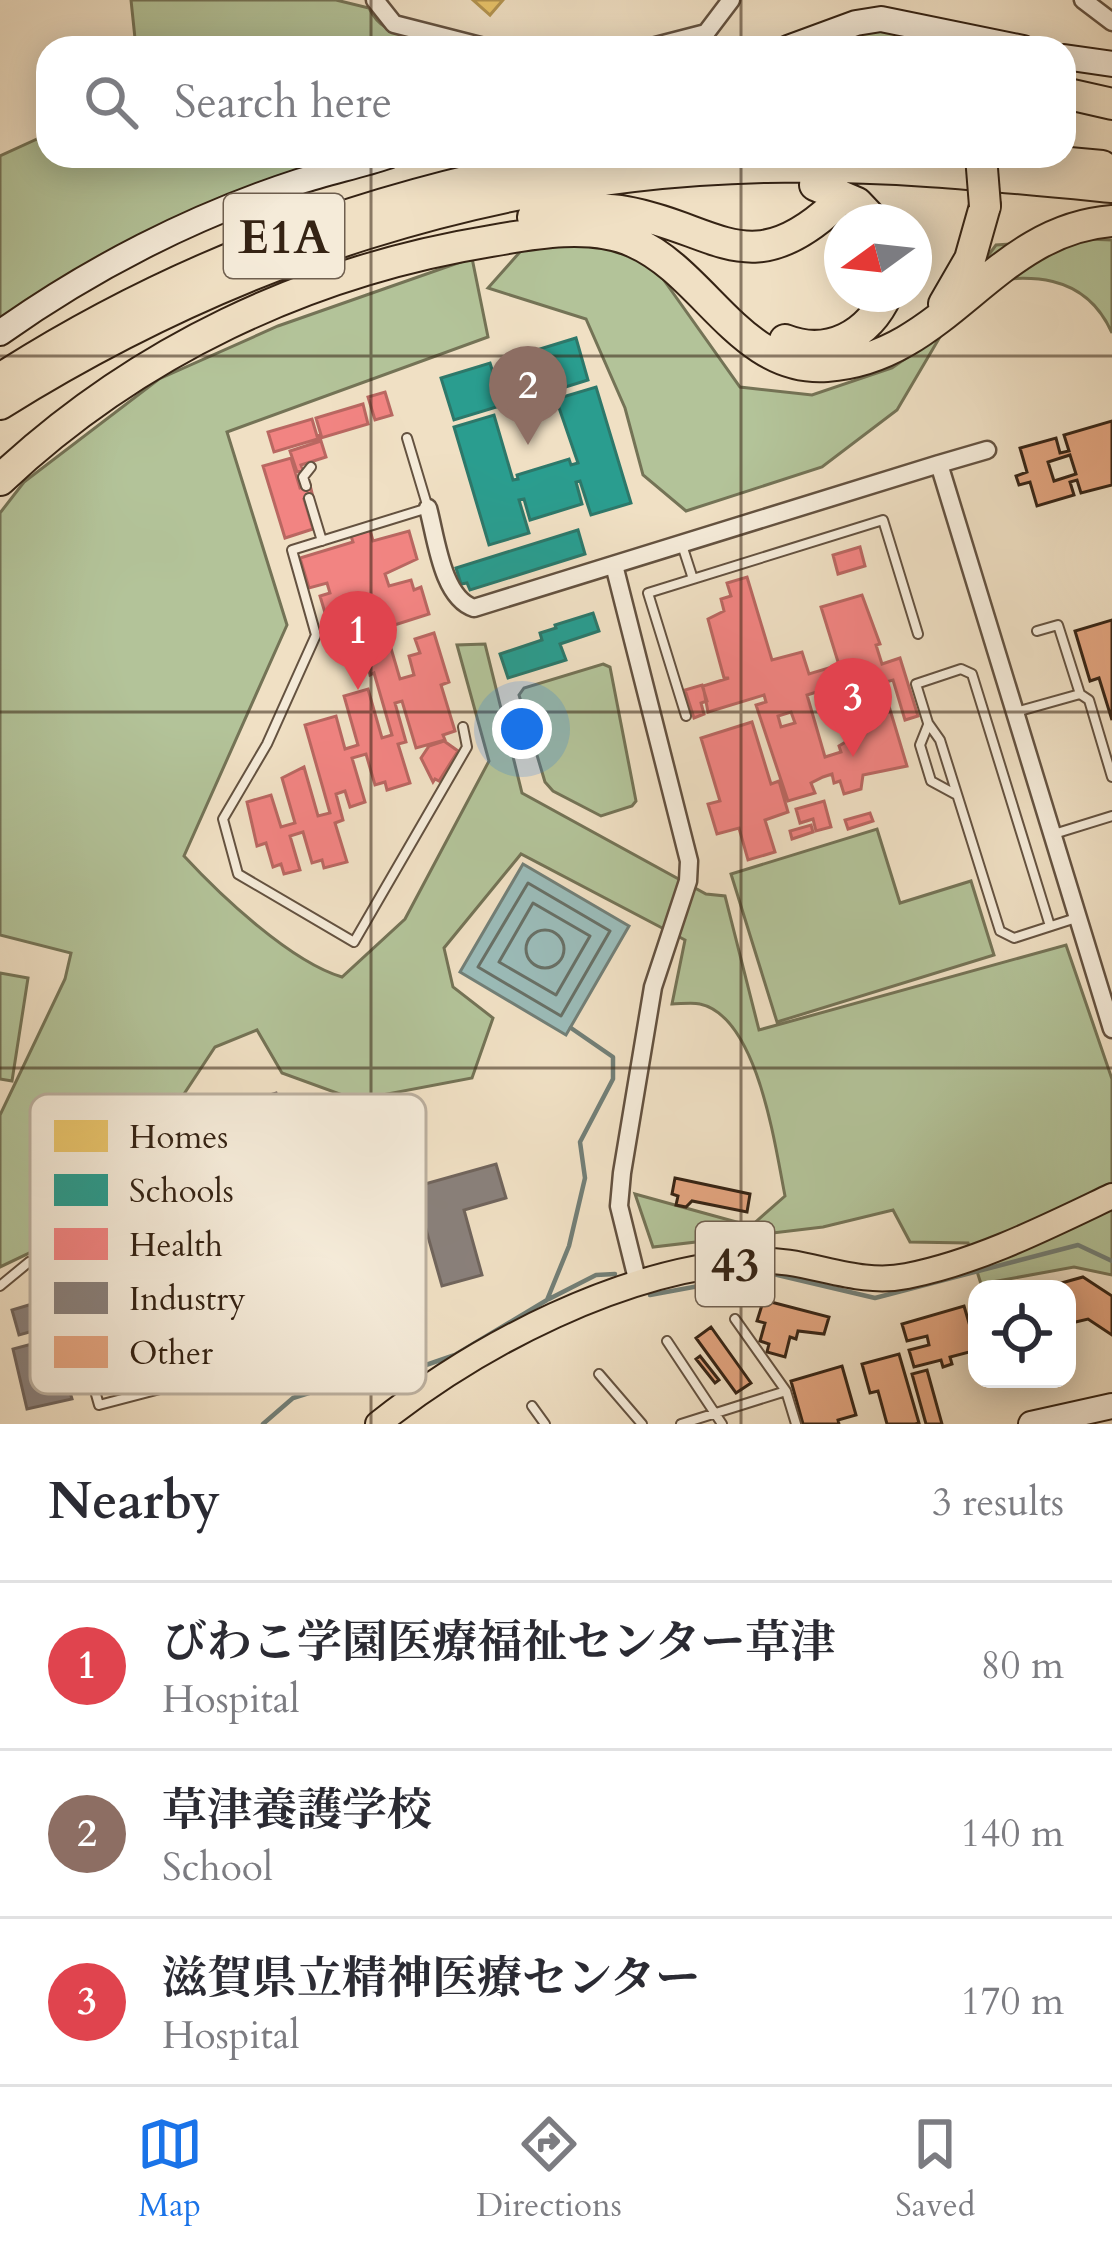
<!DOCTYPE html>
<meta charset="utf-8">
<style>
body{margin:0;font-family:Cardo,"Noto Serif JP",serif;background:#f2f2f3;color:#2b2b33}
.controls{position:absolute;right:36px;bottom:36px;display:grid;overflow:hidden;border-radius:24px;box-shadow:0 6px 30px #0003}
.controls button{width:108px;height:108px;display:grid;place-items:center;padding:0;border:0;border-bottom:3px solid #e1e1e2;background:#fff;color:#2b2b33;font:60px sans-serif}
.compass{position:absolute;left:824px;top:204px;width:108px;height:108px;border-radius:50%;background:#fff;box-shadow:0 6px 30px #0003;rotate:255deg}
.you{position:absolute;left:522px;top:729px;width:42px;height:42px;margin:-30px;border:9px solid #fff;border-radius:50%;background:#1a73e8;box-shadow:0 0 0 18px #1a73e833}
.badge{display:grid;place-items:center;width:78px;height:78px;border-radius:50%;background:#1a73e8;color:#fff;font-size:39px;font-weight:700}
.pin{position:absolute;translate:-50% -99px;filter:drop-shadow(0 3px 6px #0008)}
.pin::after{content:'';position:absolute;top:63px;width:42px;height:36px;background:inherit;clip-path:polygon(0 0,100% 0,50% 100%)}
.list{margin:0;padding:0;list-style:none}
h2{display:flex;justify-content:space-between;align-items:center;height:156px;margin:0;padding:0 48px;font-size:51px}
h2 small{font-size:39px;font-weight:400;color:#7c7c81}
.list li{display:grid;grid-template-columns:78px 1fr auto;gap:36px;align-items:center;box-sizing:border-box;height:168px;padding:0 48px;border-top:3px solid #e1e1e2}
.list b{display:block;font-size:45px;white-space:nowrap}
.list p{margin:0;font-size:39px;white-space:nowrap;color:#7c7c81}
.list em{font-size:39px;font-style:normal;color:#7c7c81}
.icon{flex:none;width:66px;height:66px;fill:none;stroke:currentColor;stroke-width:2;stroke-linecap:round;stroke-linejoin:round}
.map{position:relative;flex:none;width:1112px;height:1424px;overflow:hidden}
.search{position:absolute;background:#fff;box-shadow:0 6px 30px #0003;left:36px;right:36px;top:36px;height:132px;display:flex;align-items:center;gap:30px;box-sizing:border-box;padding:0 42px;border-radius:36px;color:#7c7c81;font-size:45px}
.sheet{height:660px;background:#fff}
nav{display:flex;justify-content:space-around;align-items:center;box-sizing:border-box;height:168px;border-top:3px solid #e1e1e2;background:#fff;font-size:33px;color:#7c7c81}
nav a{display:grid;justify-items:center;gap:6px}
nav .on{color:#1a73e8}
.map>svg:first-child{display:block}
.green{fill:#b3c399;stroke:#747356;stroke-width:3}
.water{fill:#9bbcb9;stroke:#727f77;stroke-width:3}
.homes{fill:#e9c46a;stroke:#b39450;stroke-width:3}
.schools{fill:#2a9d8f;stroke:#2d786a;stroke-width:3}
.health{fill:#f28482;stroke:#b96761;stroke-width:3;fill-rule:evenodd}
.industry{fill:#8a817c;stroke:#70655d;stroke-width:3}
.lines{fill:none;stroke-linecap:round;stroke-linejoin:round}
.shore{stroke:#687066;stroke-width:3}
.stream{stroke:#727f77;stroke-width:4.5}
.building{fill:#e4a580;stroke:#352314;stroke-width:3;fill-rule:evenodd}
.lane-casing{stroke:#645240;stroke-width:12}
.street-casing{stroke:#645240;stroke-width:21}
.secondary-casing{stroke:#352314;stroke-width:28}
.primary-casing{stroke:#352314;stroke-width:28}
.highway-casing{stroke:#352314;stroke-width:34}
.lane{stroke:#f5ebd9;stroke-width:8}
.street{stroke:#f5ebd9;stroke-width:16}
.secondary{stroke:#f5ebd9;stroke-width:24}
.primary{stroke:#f0e0c4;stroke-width:24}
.highway{stroke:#f0e0c4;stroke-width:30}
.highway-bridge-casing{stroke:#352314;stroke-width:34;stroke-linecap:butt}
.highway-bridge{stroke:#f0e0c4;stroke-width:30}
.grid{fill:none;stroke:#352314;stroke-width:3;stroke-opacity:0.55}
.labels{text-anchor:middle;stroke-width:12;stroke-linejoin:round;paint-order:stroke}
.shield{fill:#f5ebd9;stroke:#6f5f4f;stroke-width:3}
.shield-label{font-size:48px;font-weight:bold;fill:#352314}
.key{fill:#f5ebd9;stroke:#bbaf9e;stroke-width:3}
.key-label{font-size:33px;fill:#352314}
</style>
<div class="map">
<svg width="1112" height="1424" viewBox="0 0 1112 1424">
<rect width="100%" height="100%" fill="#f0e0c4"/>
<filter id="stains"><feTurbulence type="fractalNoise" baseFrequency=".00167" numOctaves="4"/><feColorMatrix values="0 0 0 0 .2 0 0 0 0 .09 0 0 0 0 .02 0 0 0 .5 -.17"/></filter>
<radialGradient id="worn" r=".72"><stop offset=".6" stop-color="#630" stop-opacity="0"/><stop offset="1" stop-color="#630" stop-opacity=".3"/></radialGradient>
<path class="green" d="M 131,0 L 336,0 L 369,8 C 383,37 410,34 434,48 L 136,48 Z
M 870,27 L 994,48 L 807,48 Z
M 48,134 L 48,156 L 355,156 L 0,321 L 0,156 Z
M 1085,239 L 1112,240 L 1112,333 C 1085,272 1028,273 971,284 L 897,410 L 822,467 L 686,511 L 643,475 L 625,408 L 586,319 L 488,288 L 527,244 L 618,246 L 656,269 L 740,387 L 812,395 L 892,368 L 918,350 L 996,245 Z
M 472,258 L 488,337 L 227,432 L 287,625 L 184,856 C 221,896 291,962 342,977 L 405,919 L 489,761 L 457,645 L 485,644 L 522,793 L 706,894 L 725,896 L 759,1030 L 1066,945 L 1112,1079 L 1112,1275 L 1074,1267 L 981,1284 L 968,1243 L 910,1242 L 893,1210 L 823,1227 L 653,1247 L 635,1194 L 751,1226 L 785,1196 C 775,1146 758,1017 700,1004 C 692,1002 680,1004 672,1004 L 685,940 L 521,854 L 444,948 L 453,987 L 493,1018 L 472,1078 L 356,1100 L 282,1073 L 257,1030 L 215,1047 L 180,1100 L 82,1137 L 94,1222 L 0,1267 L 0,1115 L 65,979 L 71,953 L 0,935 L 0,513 L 24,482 L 159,379 L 278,326 Z
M 603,664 L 610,667 L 636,801 L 632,806 L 601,816 L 553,791 L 545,782 L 519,695 L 524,688 Z
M 877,829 L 900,903 L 971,881 L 994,955 L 777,1022 L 731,874 Z
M 0,973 L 28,978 L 12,1081 L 0,1079 Z"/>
<path class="water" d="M 523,864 L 629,926 L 566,1035 L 460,972 Z"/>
<path class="homes" d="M 473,0 L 503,0 L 490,15 Z"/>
<path class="schools" d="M 576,338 L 588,380 L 517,402 L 504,360 Z
M 490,363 L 503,405 L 454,420 L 441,378 Z
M 596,387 L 631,503 L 591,515 L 580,481 L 576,482 L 582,504 L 530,520 L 524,499 L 519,500 L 529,533 L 489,545 L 454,427 L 494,415 L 513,480 L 518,479 L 517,475 L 569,459 L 571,465 L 578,463 L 556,399 Z
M 578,530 L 585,554 L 470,590 L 467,583 L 461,584 L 456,568 Z
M 593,613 L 599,631 L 560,644 L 566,660 L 508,678 L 500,654 L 542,640 L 540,633 L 556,628 L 555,625 Z"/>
<path class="health" d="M 385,392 L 392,415 L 375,420 L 368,397 Z
M 363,404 L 368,424 L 274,452 L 268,432 L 312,419 L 317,436 L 321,435 L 316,418 Z
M 321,441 L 326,457 L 301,465 L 303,470 L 297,472 L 290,451 Z
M 291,458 L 300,488 L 310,485 L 313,497 L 304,499 L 313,529 L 285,538 L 263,466 Z
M 370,530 L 373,541 L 409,531 L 417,559 L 385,574 L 389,586 L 411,580 L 414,590 L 421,587 L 429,614 L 385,628 L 400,679 L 414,675 L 409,656 L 420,653 L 415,639 L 434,633 L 449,682 L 441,685 L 455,731 L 443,735 L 445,740 L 416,748 L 402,701 L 395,703 L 406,742 L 398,744 L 410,783 L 387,790 L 385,782 L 375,785 L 366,754 L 352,758 L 365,802 L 350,807 L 345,791 L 336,794 L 343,820 L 335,823 L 347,862 L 324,868 L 322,860 L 312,863 L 303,832 L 290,836 L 300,870 L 284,874 L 281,864 L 273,867 L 266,843 L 257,846 L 247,802 L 271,795 L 281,827 L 295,823 L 282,778 L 304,767 L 318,816 L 330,813 L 305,725 L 336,716 L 345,749 L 358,745 L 344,696 L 368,689 L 382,738 L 392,735 L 374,673 L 370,675 L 368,667 L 358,670 L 354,654 L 358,652 L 351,628 L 364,624 L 361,616 L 329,626 L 320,596 L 330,593 L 327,583 L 309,588 L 300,558 L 353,542 L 351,536 Z
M 860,547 L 865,566 L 838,574 L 833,555 Z
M 747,577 L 772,660 L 802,652 L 809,674 L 839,665 L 821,607 L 862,595 L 880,644 L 876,645 L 882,664 L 900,658 L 918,716 L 905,720 L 893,680 L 882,683 L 907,766 L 863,775 L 861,789 L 844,794 L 840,781 L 834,783 L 832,774 L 823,777 L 811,783 L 815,793 L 788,801 L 756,705 L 766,702 L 764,695 L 708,712 L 703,686 L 729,678 L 724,678 L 708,619 L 724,611 L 721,599 L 731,596 L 727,583 ZM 826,689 L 832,719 L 837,717 L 838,722 L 848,719 L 854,737 L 839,746 L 841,752 L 825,757 L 807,695 ZM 791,712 L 795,723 L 781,727 L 778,716 Z
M 702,685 L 707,701 L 701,703 L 704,714 L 694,718 L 685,690 Z
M 752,722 L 771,784 L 779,781 L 788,812 L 765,820 L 775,852 L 748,860 L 739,828 L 717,834 L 708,804 L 720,801 L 701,738 Z
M 444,741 L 458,751 L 439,781 L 435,779 L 433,782 L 421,758 L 429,746 Z
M 824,801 L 831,827 L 816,831 L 813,819 L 800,823 L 796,809 Z
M 870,813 L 873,821 L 848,829 L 845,820 Z
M 811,825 L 813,832 L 792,839 L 790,831 Z"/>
<path class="industry" d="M 276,1093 L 300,1175 L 204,1203 L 180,1122 Z
M 496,1164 L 506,1198 L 464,1210 L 482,1275 L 442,1286 L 414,1187 Z
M 49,1299 L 55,1325 L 19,1335 L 12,1310 Z
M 54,1338 L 72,1399 L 27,1409 L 13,1349 Z"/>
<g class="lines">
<path class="shore" d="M 528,883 L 610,931 L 561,1016 L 478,967 Z
M 533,903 L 590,936 L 556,995 L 499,962 Z
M526 949a19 19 0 1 1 38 0a19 19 0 1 1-38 0Z"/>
<path class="stream" d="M 650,1295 L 769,1273 L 875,1298 L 1078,1245 L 1112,1261
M 549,1299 L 596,1275 L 615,1274
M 263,1424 L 293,1398 L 331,1386 L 394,1376 L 455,1355 L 547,1300 L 569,1246 L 585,1178 L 580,1142 L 613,1079 L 613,1057 L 571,1028"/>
</g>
<path class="building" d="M 1112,421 L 1112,485 L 1081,493 L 1077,480 L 1070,482 L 1074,495 L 1037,506 L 1030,482 L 1019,485 L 1016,476 L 1027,472 L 1020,448 L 1056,438 L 1060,453 L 1069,451 L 1064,435 ZM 1070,455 L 1076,474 L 1054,481 L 1048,462 Z
M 1112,620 L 1112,720 L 1099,678 L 1090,681 L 1075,631 Z
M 675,1178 L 750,1194 L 747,1212 L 692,1201 L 686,1207 L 676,1205 L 678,1196 L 672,1194 Z
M 1083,1277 L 1112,1296 L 1112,1335 L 1088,1319 L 1067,1324 L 1067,1289 L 1040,1289 Z
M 771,1302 L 829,1317 L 824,1334 L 798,1331 L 796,1339 L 790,1337 L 785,1357 L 767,1352 L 769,1344 L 760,1341 L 765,1323 L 757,1321 L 762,1305 Z
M 964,1306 L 977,1350 L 950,1357 L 952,1364 L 943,1367 L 941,1360 L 914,1367 L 909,1350 L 929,1345 L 927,1336 L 907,1341 L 902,1324 Z
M 711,1327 L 751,1383 L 736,1393 L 696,1338 Z
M 899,1354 L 919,1423 L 915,1424 L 887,1424 L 878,1391 L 870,1393 L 862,1364 Z
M 700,1356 L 719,1380 L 715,1383 L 696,1359 Z
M 842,1366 L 856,1415 L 838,1420 L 839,1424 L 803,1424 L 791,1381 Z
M 927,1370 L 942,1424 L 926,1424 L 912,1374 Z"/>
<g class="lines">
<g class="lane-casing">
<path id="lane" d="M 407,438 L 428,508 L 292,550 L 316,635 L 267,744 L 223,819 L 238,874 L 354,942 L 467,747 L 463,727
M 306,486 L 303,477 L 311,467
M 309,498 L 322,541
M 682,545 L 693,579
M 1037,631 L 1058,625 L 1080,694
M 1016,712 L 1080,694 L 1089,700 L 1112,777
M 686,716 L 648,593 L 883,520 L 918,634
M 928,725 L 920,745 L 931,781 L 955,794
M 1054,834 L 1112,816
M 1050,926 L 972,674 L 961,669 L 916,684 L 928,723 L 940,740 L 1000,931 L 1014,938 L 1076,918
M 337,1102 L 413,1390
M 56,1253 L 99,1405 L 396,1327
M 0,1286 L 29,1262 L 64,1250 L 356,1175
M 735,1319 L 786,1391 L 796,1424
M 667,1341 L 722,1424
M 599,1374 L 642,1424
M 532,1406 L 545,1424
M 681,1424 L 786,1391"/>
</g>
<g class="street-casing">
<path id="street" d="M 375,0 L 394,24 L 488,48
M 1083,0 L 1112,22
M 648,48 L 706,33 L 731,0
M 939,464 L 987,450
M 428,508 C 436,537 442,598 474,608 L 939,464 L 1112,1029
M 614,565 L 689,861 L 688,881 L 653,987 L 622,1173 L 619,1206 L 638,1283"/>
</g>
<g class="secondary-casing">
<path id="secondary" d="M 788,48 L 856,23 L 881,19 L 1023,48
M 1064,57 L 1112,64
M 0,333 C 90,269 193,216 298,182 C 328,172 358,166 388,156
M 1031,1424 L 1112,1406"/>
</g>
<g class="primary-casing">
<path id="primary" d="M 378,1424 C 479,1344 622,1269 753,1261 C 806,1257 854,1287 907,1276 C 978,1262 1047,1227 1112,1196"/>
</g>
<g class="highway-casing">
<path id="highway" d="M 1064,93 L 1112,104
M 995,156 L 1102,166
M 815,185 L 857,203 L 875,222
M 533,217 C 564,212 596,206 626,212 C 715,228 749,284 833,207
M 944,304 L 970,259 L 985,206
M 785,340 C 828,357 869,335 887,294
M 0,379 C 181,263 380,191 592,156
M 0,404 C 232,259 491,173 766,167 C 881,164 998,176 1112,187
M 0,480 C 136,352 307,271 491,241 C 535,233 592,223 634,242 C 705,273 741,372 827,366 C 947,358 992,230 1112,221"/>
</g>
<use href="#lane" class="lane"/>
<use href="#street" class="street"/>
<use href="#secondary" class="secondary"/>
<use href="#primary" class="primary"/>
<use href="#highway" class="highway"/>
<g class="highway-bridge-casing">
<path id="highway-bridge" d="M 981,156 L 985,206"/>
</g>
<use href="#highway-bridge" class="highway-bridge"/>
</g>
<path class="grid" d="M 371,0 L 371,48M 741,0 L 741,48M 371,156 L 371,1424M 741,156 L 741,1424M 0,356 L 1112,356M 0,712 L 1112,712M 0,1068 L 1112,1068"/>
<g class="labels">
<g class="shield">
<rect x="224" y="194" width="120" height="84" rx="9"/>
<rect x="696" y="1222" width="78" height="84" rx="9"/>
</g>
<g class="shield-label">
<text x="284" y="253">E1A</text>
<text x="735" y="1281">43</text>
</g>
</g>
<rect x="30" y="1094" width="396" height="300" rx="18" class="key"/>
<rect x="54" y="1120" width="54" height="32" fill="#e9c46a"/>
<rect x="54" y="1174" width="54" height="32" fill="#2a9d8f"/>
<rect x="54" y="1228" width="54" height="32" fill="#f28482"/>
<rect x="54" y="1282" width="54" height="32" fill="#8a817c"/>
<rect x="54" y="1336" width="54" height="32" fill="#e4a580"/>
<g class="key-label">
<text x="129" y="1148">Homes</text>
<text x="129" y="1202">Schools</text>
<text x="129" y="1256">Health</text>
<text x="129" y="1310">Industry</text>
<text x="129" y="1364">Other</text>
</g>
<rect width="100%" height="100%" filter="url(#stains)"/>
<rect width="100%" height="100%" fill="url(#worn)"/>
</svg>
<div class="controls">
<button><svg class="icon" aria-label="locate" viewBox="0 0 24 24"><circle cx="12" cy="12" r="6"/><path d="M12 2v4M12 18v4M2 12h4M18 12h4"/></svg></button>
</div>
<svg class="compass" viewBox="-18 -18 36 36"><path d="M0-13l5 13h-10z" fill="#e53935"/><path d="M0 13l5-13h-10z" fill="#7c7c81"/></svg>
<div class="you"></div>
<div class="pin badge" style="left:358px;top:690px;background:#e0444e">1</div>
<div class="pin badge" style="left:528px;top:445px;background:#8d6e63">2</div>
<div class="pin badge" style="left:853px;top:757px;background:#e0444e">3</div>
<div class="search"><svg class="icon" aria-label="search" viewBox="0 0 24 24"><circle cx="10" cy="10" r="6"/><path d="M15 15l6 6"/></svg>Search here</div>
</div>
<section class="sheet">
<h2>Nearby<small>3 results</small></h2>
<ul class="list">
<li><span class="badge" style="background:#e0444e">1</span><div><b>びわこ学園医療福祉センター草津</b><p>Hospital</p></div><em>80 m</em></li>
<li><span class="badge" style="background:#8d6e63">2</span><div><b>草津養護学校</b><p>School</p></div><em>140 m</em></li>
<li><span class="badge" style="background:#e0444e">3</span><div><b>滋賀県立精神医療センター</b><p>Hospital</p></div><em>170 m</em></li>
</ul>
</section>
<nav>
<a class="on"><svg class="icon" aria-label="map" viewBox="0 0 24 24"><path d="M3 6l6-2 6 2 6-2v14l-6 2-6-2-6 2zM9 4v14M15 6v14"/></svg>Map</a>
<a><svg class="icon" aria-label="directions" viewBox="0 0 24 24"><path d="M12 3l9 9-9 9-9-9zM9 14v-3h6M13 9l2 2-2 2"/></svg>Directions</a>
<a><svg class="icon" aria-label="saved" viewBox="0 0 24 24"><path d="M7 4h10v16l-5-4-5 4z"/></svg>Saved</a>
</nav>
